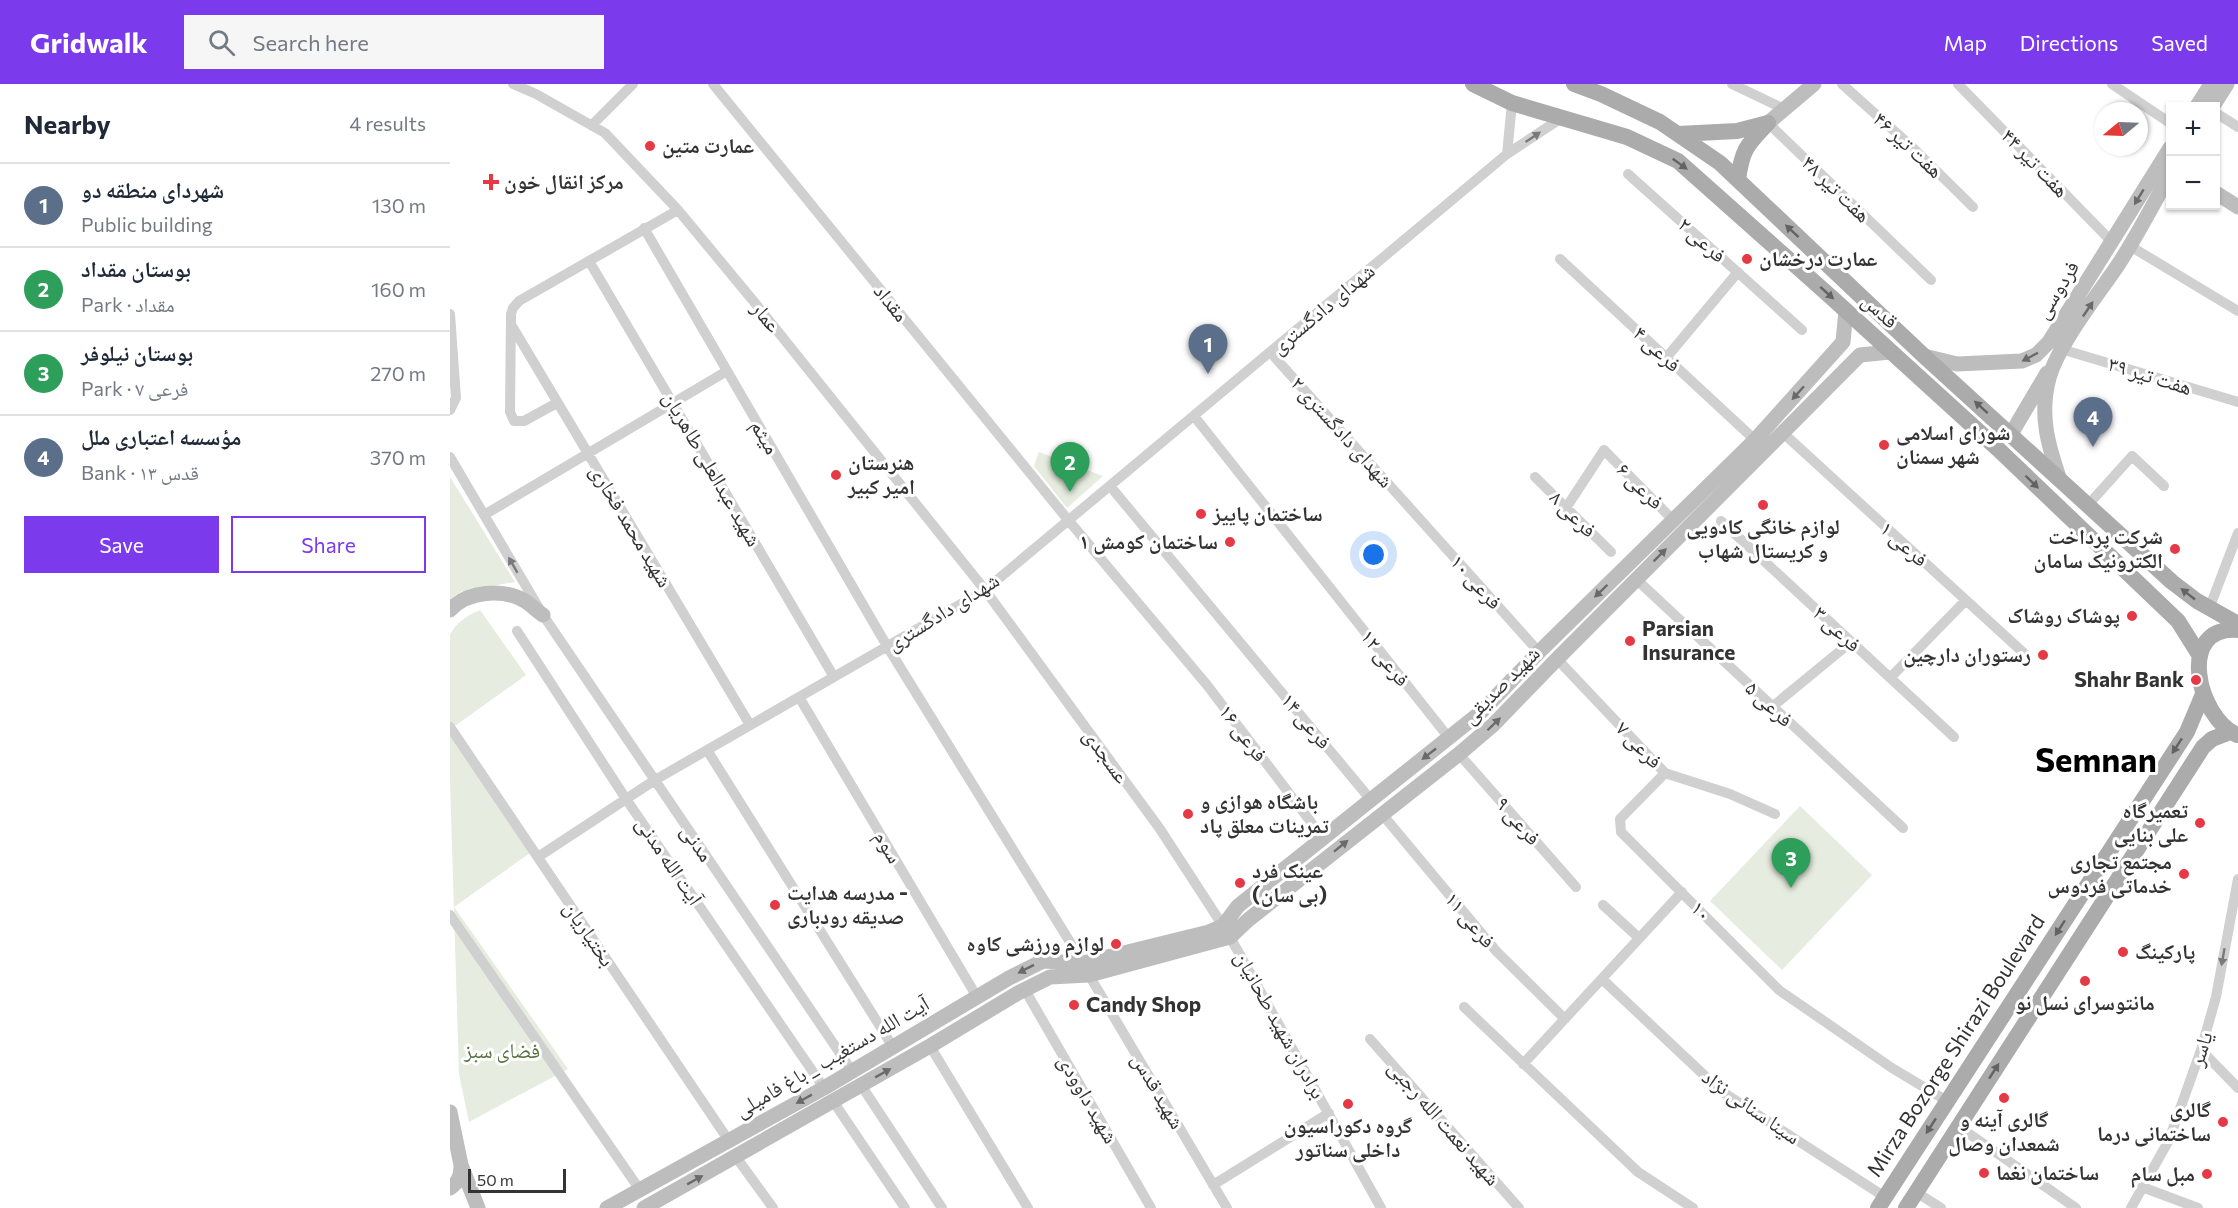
<!DOCTYPE html>
<meta charset="utf-8">
<style>
body{margin:0;font-family:Commissioner,"Noto Naskh Arabic",sans-serif;background:#f6f6f7;color:#1f2937}
.controls{position:absolute;right:18px;top:18px;display:grid;overflow:hidden;border-radius:0px;box-shadow:0 2px 4px #0004}
.controls button{width:54px;height:54px;display:grid;place-items:center;padding:0;border:0;border-bottom:2px solid #e0e1e3;background:#fff;color:#1f2937;font:30px sans-serif}
.compass{position:absolute;left:1644px;top:18px;width:54px;height:54px;border-radius:50%;background:#fff;box-shadow:0 2px 4px #0004;rotate:251deg}
.scale{position:absolute;left:18px;bottom:15px;width:98px;box-sizing:border-box;padding-left:6px;border:3px solid #333;border-top:0;font-size:16px;line-height:21px;white-space:nowrap;color:#333;-webkit-text-stroke:4px #fff;paint-order:stroke}
.you{position:absolute;left:924px;top:471px;width:21px;height:21px;margin:-15px;border:4px solid #fff;border-radius:50%;background:#1a73e8;box-shadow:0 0 0 9px #1a73e833}
.badge{display:grid;place-items:center;width:39px;height:39px;border-radius:50%;background:#7c3aed;color:#fff;font-size:20px;font-weight:700}
.pin{position:absolute;translate:-50% -50px;filter:drop-shadow(0 2px 3px #0008)}
.pin::after{content:'';position:absolute;top:32px;width:21px;height:18px;background:inherit;clip-path:polygon(0 0,100% 0,50% 100%)}
.list{margin:0;padding:0;list-style:none}
h2{display:flex;justify-content:space-between;align-items:center;height:78px;margin:0;padding:0 24px;font-size:26px}
h2 small{font-size:20px;font-weight:400;color:#747a83}
.list li{display:grid;grid-template-columns:39px 1fr auto;gap:18px;align-items:center;box-sizing:border-box;height:84px;padding:0 24px;border-top:2px solid #e0e1e3}
.list b{display:block;font-size:22px;white-space:nowrap}
.list p{margin:0;font-size:20px;white-space:nowrap;color:#747a83}
.list em{font-size:20px;font-style:normal;color:#747a83}
.actions{display:flex;gap:12px;padding:18px 24px}
.actions a{flex:1;padding:14px 0;border:2px solid #7c3aed;border-radius:0px;text-align:center;font-size:21px;color:#7c3aed}
.actions .main{background:#7c3aed;color:#fff}
.icon{flex:none;width:33px;height:33px;fill:none;stroke:currentColor;stroke-width:2;stroke-linecap:round;stroke-linejoin:round}
.map{position:relative;flex:none;width:1788px;height:1124px;overflow:hidden}
header{display:flex;align-items:center;gap:36px;box-sizing:border-box;height:84px;padding:0 30px;background:#7c3aed;color:#fff}
header strong{font-size:28px}
nav{display:flex;gap:33px;margin-inline-start:auto;font-size:21px}
.search{width:420px;height:54px;background:#f6f6f7;display:flex;align-items:center;gap:15px;box-sizing:border-box;padding:0 21px;border-radius:0px;color:#747a83;font-size:22px}
main{display:flex}
aside{flex:1;background:#fff}
.map>svg:first-child{display:block}
.green{fill:#e6ecdf}
.lines{fill:none;stroke-linecap:round;stroke-linejoin:round}
.street{stroke:#d0d0d0;stroke-width:10}
.secondary{stroke:#bdbdbd;stroke-width:15}
.primary{stroke:#ababab;stroke-width:16}
.oneway{fill:#7a7a7a}
.oneway2{fill:#636363}
.oneway3{fill:#6a6a6a}
.poi-dot{fill:#e63946;stroke:#fff;stroke-width:2}
.labels{text-anchor:middle;stroke-width:6;stroke-linejoin:round;paint-order:stroke}
.street-label{font-size:21px;fill:#333;stroke:#fff}
.poi-label{font-size:21px;font-weight:bold;fill:#333;stroke:#fff;text-anchor:start}
.park-label{font-size:21px;fill:#56703f;stroke:#fff}
.town-label{font-size:33px;font-weight:bold;fill:#000;stroke:#fff}
</style>
<header>
<strong>Gridwalk</strong>
<div class="search"><svg class="icon" aria-label="search" viewBox="0 0 24 24"><circle cx="10" cy="10" r="6"/><path d="M15 15l6 6"/></svg>Search here</div>
<nav><a>Map</a><a>Directions</a><a>Saved</a></nav>
</header>
<main>
<aside>
<h2>Nearby<small>4 results</small></h2>
<ul class="list">
<li><span class="badge" style="background:#5c6f8a">1</span><div><b>شهردای منطقه دو</b><p>Public building</p></div><em>130 m</em></li>
<li><span class="badge" style="background:#2e9e5b">2</span><div><b>بوستان مقداد</b><p>Park · مقداد</p></div><em>160 m</em></li>
<li><span class="badge" style="background:#2e9e5b">3</span><div><b>بوستان نیلوفر</b><p>Park · فرعی ۷</p></div><em>270 m</em></li>
<li><span class="badge" style="background:#5c6f8a">4</span><div><b>مؤسسه اعتباری ملل</b><p>Bank · قدس ۱۳</p></div><em>370 m</em></li>
</ul>
<div class="actions"><a class="main">Save</a><a>Share</a></div>
</aside>
<div class="map">
<svg width="1788" height="1124" viewBox="0 0 1788 1124">
<rect width="100%" height="100%" fill="#fff"/>
<path class="green" d="M 589,368 L 653,392 L 617,424 L 584,382 Z
M 0,393 L 65,498 L 12,507 L 0,515 Z
M 30,526 L 76,591 L 2,644 L 87,764 L 4,823 L 118,985 L 19,1038 L 9,990 L 0,696 L 0,551 C 6,538 17,532 30,526 Z
M 1350,722 L 1422,791 L 1332,886 L 1260,817 Z"/>
<g class="lines">
<path class="street" d="M 63,0 L 86,10 L 155,49 L 228,126 L 305,219 L 535,506 L 710,745 L 773,842
M 263,0 L 619,437 L 757,601 L 873,754
M 1282,0 L 1334,25
M 1392,0 L 1461,62 L 1523,123
M 1508,0 L 1662,158
M 1662,0 L 1720,39
M 1766,29 L 1788,43
M 1318,39 L 1481,196
M 142,41 L 183,0
M 1057,70 L 1062,19
M 1178,90 L 1352,246
M 194,144 L 437,562 L 633,879
M 1680,162 L 1788,227
M 1110,175 L 1305,356
M 139,177 L 384,593
M 0,230 L 6,314 L 0,326
M 62,242 L 300,641
M 1611,265 L 1788,318
M 821,269 L 1089,568
M 1216,274 L 1288,188
M 107,319 L 74,337 L 64,337 L 60,328 L 61,230 L 63,224 L 69,217 L 228,126
M 744,332 L 999,654
M 1332,348 L 1577,572
M 0,373 L 93,531 L 402,987
M 1085,393 L 1161,468
M 660,402 L 921,716
M 1638,421 L 1682,372 L 1714,402
M 1116,424 L 1154,366 L 1223,436
M 34,431 L 277,287
M 1271,437 L 1504,653
M 1186,495 L 1453,744
M 1759,525 L 1788,449
M 67,547 L 176,715 L 374,1004
M 1107,575 L 1215,689 L 1280,710 L 1325,730
M 1440,594 L 1516,516
M 349,613 L 527,913
M 1322,623 L 1401,558
M 0,643 L 279,1057
M 257,666 L 443,963
M 1009,670 L 1126,803
M 1215,689 L 1170,735 L 1171,748 L 1329,906 L 1442,984 L 1497,1017
M 932,730 L 1047,868 L 1115,935
M 88,773 L 205,696 L 535,506 L 1057,70 L 1110,35
M 1153,821 L 1189,854
M 0,831 L 190,1106
M 780,853 L 931,1124
M 639,891 L 777,1124
M 1152,895 L 1271,1007 L 1435,1113
M 575,906 L 701,1124
M 1014,923 L 1188,1088 L 1243,1124
M 920,955 L 1069,1124
M 480,962 L 578,1124
M 1751,966 L 1788,1004
M 1073,980 L 1232,808
M 411,1001 L 492,1124
M 383,1017 L 455,1124
M 1508,1042 L 1626,1124
M 286,1073 L 323,1124
M 763,1101 L 879,1029
M 1692,1103 L 1748,1124
M 1466,1108 L 1491,1124
M 1681,1124 L 1719,1056 L 1751,966 L 1766,913 L 1788,795"/>
<path class="secondary" d="M 1747,22 L 1761,0
M 1763,22 L 1777,0
M 1318,39 L 1364,0
M 1766,109 L 1788,123
M 1474,272 L 1507,280 L 1572,277 L 1586,271 L 1599,258 L 1720,64
M 1561,350 L 1597,289
M 1610,396 C 1598,361 1589,331 1599,294 C 1609,259 1647,212 1668,181 C 1687,152 1703,121 1720,90
M 0,526 C 17,507 53,504 75,517 C 81,521 87,527 93,531
M 0,1028 L 11,1081 L 28,1124
M 0,1104 C 9,1098 11,1091 11,1081
M 157,1124 L 374,1004 L 559,894 L 593,877 L 633,879 L 759,848 L 773,842 L 788,822 L 1031,628 L 1089,568 L 1305,356 L 1393,258 L 1396,226
M 194,1124 L 480,962 L 568,909 L 600,893 L 639,891 L 780,853 L 798,836 L 1009,670 L 1043,641 L 1107,575 L 1410,271 L 1440,268"/>
<path class="primary" d="M 1023,0 L 1062,19 L 1177,53 L 1228,77 L 1381,213 L 1548,365 L 1728,537 L 1750,572
M 1124,0 L 1151,10 L 1210,38 L 1270,79 L 1474,272 L 1722,498 L 1747,517 L 1788,540
M 1228,50 L 1287,47 L 1318,39 C 1297,61 1292,65 1288,96
M 1787,651 C 1747,633 1726,541 1788,546
M 1428,1124 L 1737,648 L 1753,610
M 1456,1124 L 1753,663 L 1762,655 L 1780,648"/>
</g>
<defs><path id="oneway-solid" d="M-6-.8H1V-3.2L6.5 0L1 3.2V.8H-6Z" transform="scale(1.5)"/></defs>
<g class="oneway">
<use href="#oneway-solid" transform="translate(1083 53) rotate(-34)"/>
<use href="#oneway-solid" transform="translate(63 481) rotate(-120)"/>
<use href="#oneway-solid" transform="translate(1773 873) rotate(100)"/>
</g>
<g class="oneway2">
<use href="#oneway-solid" transform="translate(1230 80) rotate(36)"/>
<use href="#oneway-solid" transform="translate(1342 147) rotate(-137)"/>
<use href="#oneway-solid" transform="translate(1377 209) rotate(42)"/>
<use href="#oneway-solid" transform="translate(1531 323) rotate(-138)"/>
<use href="#oneway-solid" transform="translate(1582 398) rotate(44)"/>
<use href="#oneway-solid" transform="translate(1738 510) rotate(-142)"/>
<use href="#oneway-solid" transform="translate(1727 662) rotate(123)"/>
<use href="#oneway-solid" transform="translate(1610 844) rotate(123)"/>
<use href="#oneway-solid" transform="translate(1544 987) rotate(-57)"/>
<use href="#oneway-solid" transform="translate(1481 1042) rotate(123)"/>
</g>
<g class="oneway3">
<use href="#oneway-solid" transform="translate(1689 113) rotate(121)"/>
<use href="#oneway-solid" transform="translate(1638 225) rotate(-56)"/>
<use href="#oneway-solid" transform="translate(1580 273) rotate(152)"/>
<use href="#oneway-solid" transform="translate(1348 309) rotate(132)"/>
<use href="#oneway-solid" transform="translate(1210 471) rotate(-45)"/>
<use href="#oneway-solid" transform="translate(1151 507) rotate(136)"/>
<use href="#oneway-solid" transform="translate(1044 640) rotate(-44)"/>
<use href="#oneway-solid" transform="translate(979 670) rotate(142)"/>
<use href="#oneway-solid" transform="translate(891 762) rotate(-39)"/>
<use href="#oneway-solid" transform="translate(576 885) rotate(153)"/>
<use href="#oneway-solid" transform="translate(433 989) rotate(-29)"/>
<use href="#oneway-solid" transform="translate(354 1015) rotate(151)"/>
<use href="#oneway-solid" transform="translate(245 1096) rotate(-29)"/>
</g>
<g class="poi-dot">
<circle cx="200" cy="62" r="6"/>
<path d="M38 89h6v6h6v6h-6v6h-6v-6h-6v-6h6z"/>
<circle cx="1297" cy="175" r="6"/>
<circle cx="1434" cy="361" r="6"/>
<circle cx="386" cy="391" r="6"/>
<circle cx="1313" cy="421" r="6"/>
<circle cx="751" cy="430" r="6"/>
<circle cx="780" cy="458" r="6"/>
<circle cx="1725" cy="465" r="6"/>
<circle cx="1682" cy="532" r="6"/>
<circle cx="1180" cy="557" r="6"/>
<circle cx="1593" cy="571" r="6"/>
<circle cx="1746" cy="596" r="6"/>
<circle cx="738" cy="730" r="6"/>
<circle cx="1750" cy="739" r="6"/>
<circle cx="1734" cy="790" r="6"/>
<circle cx="790" cy="799" r="6"/>
<circle cx="325" cy="821" r="6"/>
<circle cx="666" cy="860" r="6"/>
<circle cx="1673" cy="868" r="6"/>
<circle cx="1635" cy="897" r="6"/>
<circle cx="624" cy="921" r="6"/>
<circle cx="1554" cy="1014" r="6"/>
<circle cx="898" cy="1020" r="6"/>
<circle cx="1773" cy="1038" r="6"/>
<circle cx="1534" cy="1089" r="6"/>
<circle cx="1757" cy="1090" r="6"/>
</g>
<g class="labels">
<g class="street-label">
<text transform="translate(1458 61) rotate(43)" y="7">هفت تیر ۴۶</text>
<text transform="translate(1585 79) rotate(46)" y="7">هفت تیر ۴۴</text>
<text transform="translate(1386 105) rotate(44)" y="7">هفت تیر ۴۸</text>
<text transform="translate(1252 156) rotate(42)" y="7">فرعی ۲</text>
<text transform="translate(1607 206) rotate(-58)" y="7">فردوسی</text>
<text transform="translate(441 219) rotate(51)" y="7">مقداد</text>
<text transform="translate(873 225) rotate(-40)" y="7">شهدای دادگستری</text>
<text transform="translate(1430 227) rotate(43)" y="7">قدس</text>
<text transform="translate(316 233) rotate(51)" y="7">عمار</text>
<text transform="translate(1207 265) rotate(43)" y="7">فرعی ۴</text>
<text transform="translate(1700 292) rotate(17)" y="7">هفت تیر ۳۹</text>
<text transform="translate(892 348) rotate(48)" y="7">شهدای دادگستری ۲</text>
<text transform="translate(315 353) rotate(60)" y="7">میثم</text>
<text transform="translate(262 385) rotate(60)" y="7">شهید عبدالعلی طاهریان</text>
<text transform="translate(1190 402) rotate(45)" y="7">فرعی ۶</text>
<text transform="translate(1123 430) rotate(45)" y="7">فرعی ۸</text>
<text transform="translate(181 442) rotate(59)" y="7">شهید محمد فخاری</text>
<text transform="translate(1454 460) rotate(42)" y="7">فرعی ۱</text>
<text transform="translate(1026 498) rotate(48)" y="7">فرعی ۱۰</text>
<text transform="translate(493 528) rotate(-32)" y="7">شهدای دادگستری</text>
<text transform="translate(1387 545) rotate(43)" y="7">فرعی ۳</text>
<text transform="translate(935 574) rotate(52)" y="7">فرعی ۱۲</text>
<text transform="translate(1051 601) rotate(-45)" y="7">شهید صدیقی</text>
<text transform="translate(1319 620) rotate(43)" y="7">فرعی ۵</text>
<text transform="translate(856 637) rotate(50)" y="7">فرعی ۱۴</text>
<text transform="translate(793 649) rotate(53)" y="7">فرعی ۱۶</text>
<text transform="translate(1189 661) rotate(46)" y="7">فرعی ۷</text>
<text transform="translate(656 672) rotate(54)" y="7">عسجدی</text>
<text transform="translate(1068 737) rotate(49)" y="7">فرعی ۹</text>
<text transform="translate(247 759) rotate(56)" y="7">مدنی</text>
<text transform="translate(438 763) rotate(59)" y="7">سوم</text>
<text transform="translate(219 777) rotate(56)" y="7">آیت الله مدنی</text>
<text transform="translate(1251 827) rotate(45)" y="7">۱۰</text>
<text transform="translate(1020 836) rotate(50)" y="7">فرعی ۱۱</text>
<text transform="translate(139 850) rotate(56)" y="7">بختیاریان</text>
<text transform="translate(830 941) rotate(61)" y="7">برادران شهید طحانیان</text>
<text transform="translate(1506 962) rotate(-57)" y="7">Mirza Bozorge Shirazi Boulevard</text>
<text transform="translate(1751 965) rotate(-73)" y="7">یاسر</text>
<text transform="translate(382 973) rotate(-30)" y="7">آیت الله دستغیب _ باغ فامیلی</text>
<text transform="translate(708 1007) rotate(60)" y="7">شهید قدس</text>
<text transform="translate(638 1015) rotate(60)" y="7">شهید داوودی</text>
<text transform="translate(1301 1023) rotate(35)" y="7">سینا سنائی نژاد</text>
<text transform="translate(994 1039) rotate(49)" y="7">شهید نعمت الله رجبی</text>
</g>
<g class="poi-label">
<text x="212" y="69">عمارت متین</text>
<text x="54" y="105">مرکز انقال خون</text>
<text x="1309" y="182">عمارت درخشان</text>
<text x="1446" y="356">شورای اسلامی<tspan x="1446" dy="24">شهر سمنان</tspan></text>
<text x="398" y="386">هنرستان<tspan x="398" dy="24">امیر کبیر</tspan></text>
<text x="763" y="437">ساختمان پاییز</text>
<text x="1313" y="450" text-anchor="middle">لوازم خانگی کادویی<tspan x="1313" dy="24">و کریستال شهاب</tspan></text>
<text x="1713" y="460" text-anchor="end">شرکت پرداخت<tspan x="1713" dy="24">الکترونیک سامان</tspan></text>
<text x="768" y="465" text-anchor="end">ساختمان کومش ۱</text>
<text x="1670" y="539" text-anchor="end">پوشاک روشاک</text>
<text x="1192" y="552">Parsian<tspan x="1192" dy="24">Insurance</tspan></text>
<text x="1581" y="578" text-anchor="end">رستوران دارچین</text>
<text x="1734" y="603" text-anchor="end">Shahr Bank</text>
<text x="750" y="725">باشگاه هوازی و<tspan x="750" dy="24">تمرینات معلق پاد</tspan></text>
<text x="1738" y="734" text-anchor="end">تعمیرگاه<tspan x="1738" dy="24">علی بنایی</tspan></text>
<text x="1722" y="785" text-anchor="end">مجتمع تجاری<tspan x="1722" dy="24">خدماتی فردوس</tspan></text>
<text x="802" y="794">عینک فرد<tspan x="802" dy="24">(بی سان)</tspan></text>
<text x="337" y="816">مدرسه هدایت -<tspan x="337" dy="24">صدیقه رودباری</tspan></text>
<text x="654" y="867" text-anchor="end">لوازم ورزشی کاوه</text>
<text x="1685" y="875">پارکینگ</text>
<text x="1635" y="926" text-anchor="middle">مانتوسرای نسل نو</text>
<text x="636" y="928">Candy Shop</text>
<text x="1761" y="1033" text-anchor="end">گالری<tspan x="1761" dy="24">ساختمانی درما</tspan></text>
<text x="1554" y="1043" text-anchor="middle">گالری آینه و<tspan x="1554" dy="24">شمعدان وصال</tspan></text>
<text x="898" y="1049" text-anchor="middle">گروه دکوراسیون<tspan x="898" dy="24">داخلی سناتور</tspan></text>
<text x="1546" y="1096">ساختمان نغما</text>
<text x="1745" y="1097" text-anchor="end">مبل سام</text>
</g>
<g class="park-label">
<text x="52" y="974">فضای سبز</text>
</g>
<g class="town-label">
<text x="1646" y="688">Semnan</text>
</g>
</g>
</svg>
<div class="controls">
<button>+</button>
<button>−</button>
</div>
<svg class="compass" viewBox="-18 -18 36 36"><path d="M0-13l5 13h-10z" fill="#e53935"/><path d="M0 13l5-13h-10z" fill="#747a83"/></svg>
<div class="scale">50 m</div>
<div class="you"></div>
<div class="pin badge" style="left:758px;top:290px;background:#5c6f8a">1</div>
<div class="pin badge" style="left:620px;top:408px;background:#2e9e5b">2</div>
<div class="pin badge" style="left:1341px;top:804px;background:#2e9e5b">3</div>
<div class="pin badge" style="left:1643px;top:363px;background:#5c6f8a">4</div>
</div>
</main>
